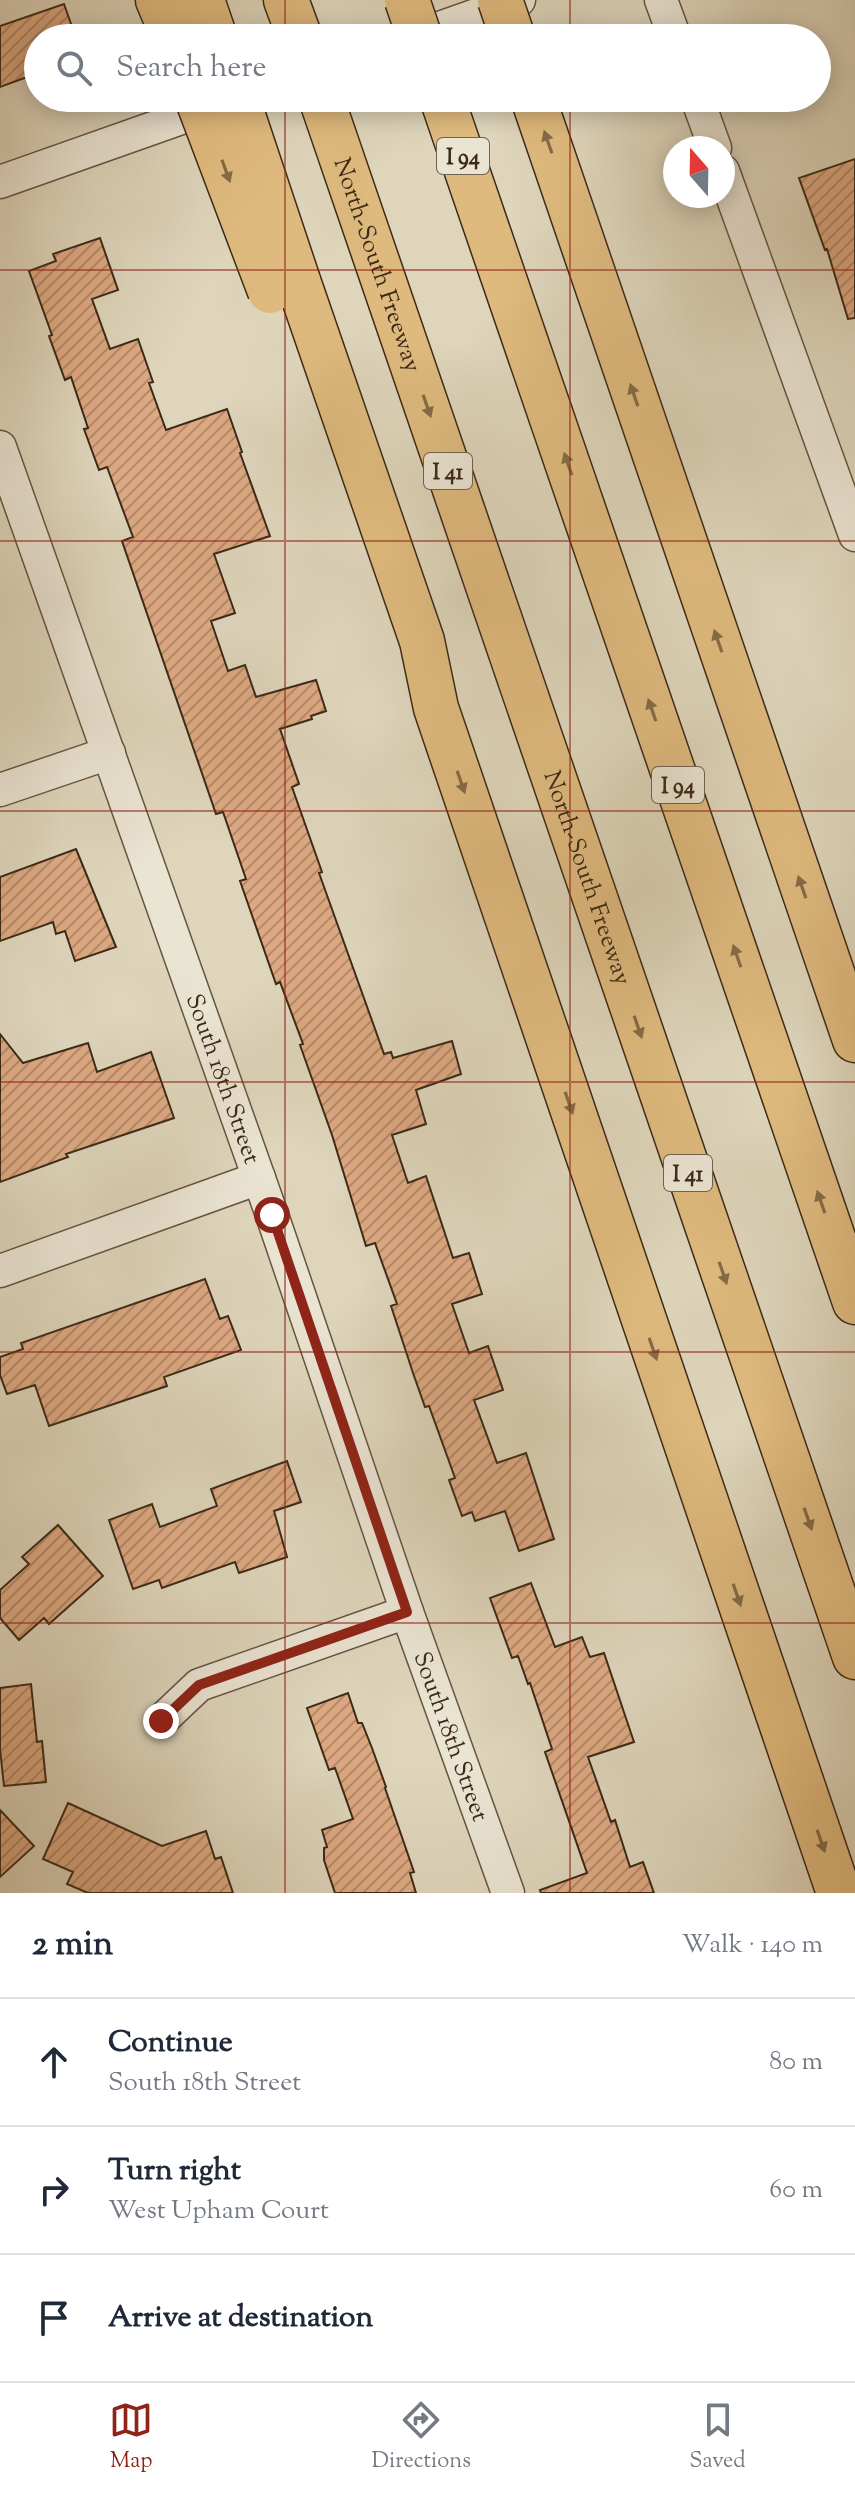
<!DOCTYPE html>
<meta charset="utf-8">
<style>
body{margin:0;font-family:"Sorts Mill Goudy",serif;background:#f2f2f3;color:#1f2937}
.compass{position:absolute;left:663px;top:136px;width:72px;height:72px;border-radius:50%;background:#fff;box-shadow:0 4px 20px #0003;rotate:340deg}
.stop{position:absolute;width:24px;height:24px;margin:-18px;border:6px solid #8f2418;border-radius:50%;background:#fff}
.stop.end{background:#8f2418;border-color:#fff;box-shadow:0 2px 8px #0008}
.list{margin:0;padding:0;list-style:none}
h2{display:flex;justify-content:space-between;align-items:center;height:104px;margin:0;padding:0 32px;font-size:34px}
h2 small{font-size:26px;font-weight:400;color:#747a83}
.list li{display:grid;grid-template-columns:52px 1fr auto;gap:24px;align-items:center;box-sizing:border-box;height:128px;padding:0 32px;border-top:2px solid #e0e1e3}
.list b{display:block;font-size:30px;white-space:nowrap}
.list p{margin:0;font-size:26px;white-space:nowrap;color:#747a83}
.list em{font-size:26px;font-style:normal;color:#747a83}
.icon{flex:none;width:44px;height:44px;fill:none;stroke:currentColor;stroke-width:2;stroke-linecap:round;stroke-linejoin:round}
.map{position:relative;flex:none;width:855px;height:1893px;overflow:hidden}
.search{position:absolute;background:#fff;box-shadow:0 4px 20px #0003;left:24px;right:24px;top:24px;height:88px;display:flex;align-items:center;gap:20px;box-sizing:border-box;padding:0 28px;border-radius:44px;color:#747a83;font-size:30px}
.sheet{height:488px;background:#fff}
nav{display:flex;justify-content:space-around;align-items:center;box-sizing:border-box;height:112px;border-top:2px solid #e0e1e3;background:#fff;font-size:22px;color:#747a83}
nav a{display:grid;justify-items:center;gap:4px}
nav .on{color:#8f2418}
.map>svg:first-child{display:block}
.building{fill:url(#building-hatch);stroke:#3c2a17;stroke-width:2}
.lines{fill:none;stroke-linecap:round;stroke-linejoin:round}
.minor-casing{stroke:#645540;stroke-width:35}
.highway-casing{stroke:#3c2a17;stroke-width:47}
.minor{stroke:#eae4d3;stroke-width:32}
.highway{stroke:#dfba7e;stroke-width:44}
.highway-bridge-casing{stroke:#3c2a17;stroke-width:47;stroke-linecap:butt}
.highway-bridge{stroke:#dfba7e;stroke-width:44}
.oneway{fill:#856b45}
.route{stroke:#8f2418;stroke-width:10}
.grid{fill:none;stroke:#8f2418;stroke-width:2;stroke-opacity:0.55}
.labels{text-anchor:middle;stroke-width:6;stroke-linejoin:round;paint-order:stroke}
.shield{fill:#eae4d3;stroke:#70624f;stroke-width:2}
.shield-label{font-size:22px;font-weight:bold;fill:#3c2a17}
.street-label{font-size:24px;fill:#3c2a17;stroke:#eae4d3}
</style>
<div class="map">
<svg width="855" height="1893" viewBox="0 0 855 1893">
<defs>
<pattern id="building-hatch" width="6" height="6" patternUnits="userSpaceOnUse" patternTransform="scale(2)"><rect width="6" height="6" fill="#dea982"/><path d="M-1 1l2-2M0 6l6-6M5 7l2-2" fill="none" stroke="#b58a69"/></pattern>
</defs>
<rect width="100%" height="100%" fill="#ded5bb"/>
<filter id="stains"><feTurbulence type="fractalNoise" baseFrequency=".0025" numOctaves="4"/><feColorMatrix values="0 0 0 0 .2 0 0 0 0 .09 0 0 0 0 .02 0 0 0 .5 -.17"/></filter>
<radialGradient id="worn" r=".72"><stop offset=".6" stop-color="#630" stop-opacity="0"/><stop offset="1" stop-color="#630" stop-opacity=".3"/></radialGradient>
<path class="building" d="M 64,4 L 76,38 L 38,38 L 38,73 L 0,87 L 0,26 Z
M 855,159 L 855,318 L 848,319 L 827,249 L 825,250 L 799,178 Z
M 100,238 L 118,290 L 92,299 L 110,349 L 138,339 L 153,382 L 149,383 L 166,430 L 227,409 L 242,452 L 240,453 L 270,536 L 214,554 L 235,613 L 211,621 L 228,671 L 245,665 L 256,697 L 316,680 L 326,711 L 311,716 L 312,719 L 280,729 L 299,784 L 292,787 L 322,872 L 319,873 L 384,1054 L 391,1052 L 393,1058 L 452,1041 L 461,1074 L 416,1090 L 426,1124 L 392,1135 L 408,1183 L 426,1176 L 453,1258 L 469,1253 L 482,1294 L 452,1304 L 469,1353 L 488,1346 L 503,1390 L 474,1400 L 497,1463 L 526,1453 L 554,1539 L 519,1551 L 505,1511 L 475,1521 L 472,1512 L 462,1516 L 449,1480 L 455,1478 L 429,1406 L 425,1407 L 413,1373 L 391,1306 L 397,1304 L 375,1243 L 366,1246 L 332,1135 L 300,1045 L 303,1044 L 280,982 L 276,984 L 240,881 L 246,879 L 223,812 L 216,814 L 122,541 L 133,537 L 107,467 L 99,470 L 84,429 L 88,428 L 71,377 L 65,380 L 49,336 L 52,335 L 29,271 L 56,261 L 53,254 Z
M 76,849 L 116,947 L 75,961 L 65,931 L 56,934 L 53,922 L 0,941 L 0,877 Z
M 0,1034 L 23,1063 L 88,1043 L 97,1072 L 151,1052 L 174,1118 L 66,1154 L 68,1157 L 0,1182 Z
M 205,1279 L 220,1319 L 228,1316 L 241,1350 L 164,1377 L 167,1386 L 49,1426 L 35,1385 L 7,1394 L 0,1375 L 0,1357 L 23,1349 L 21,1343 Z
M 287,1461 L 301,1502 L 274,1511 L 287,1557 L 239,1573 L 235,1562 L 162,1588 L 159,1580 L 133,1589 L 109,1520 L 152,1504 L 160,1527 L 217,1506 L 211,1489 Z
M 58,1525 L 103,1576 L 49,1624 L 44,1618 L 19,1640 L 0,1618 L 0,1590 L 29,1564 L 22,1557 Z
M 531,1583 L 555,1647 L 582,1637 L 590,1657 L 604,1653 L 634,1742 L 588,1757 L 611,1822 L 615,1820 L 630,1867 L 643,1862 L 654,1893 L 541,1893 L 540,1890 L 587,1873 L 545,1752 L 552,1749 L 530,1683 L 528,1684 L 518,1656 L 512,1658 L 490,1598 Z
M 31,1684 L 37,1742 L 42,1741 L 46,1782 L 4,1786 L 0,1749 L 0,1688 Z
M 348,1693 L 358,1723 L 362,1723 L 372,1748 L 386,1787 L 385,1788 L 414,1872 L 410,1873 L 416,1893 L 335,1893 L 324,1860 L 324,1848 L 327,1847 L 322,1830 L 353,1819 L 335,1768 L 329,1770 L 307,1708 Z
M 68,1803 L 162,1846 L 206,1831 L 215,1859 L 221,1857 L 233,1893 L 88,1893 L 67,1884 L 73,1872 L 43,1859 Z
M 0,1810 L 34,1846 L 0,1877 Z"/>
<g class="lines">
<g class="minor-casing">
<g id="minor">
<path d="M 661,0 L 675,38"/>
<path d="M 411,38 L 519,0"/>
<path d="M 697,98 L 715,148"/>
<path d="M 723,171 L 855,535"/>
<path d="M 0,182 L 221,104"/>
<path id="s1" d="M 0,447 L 272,1215 L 407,1612 L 508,1893"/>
<path d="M 0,790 L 109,753"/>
<path d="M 0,1271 L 259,1178"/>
<path d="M 161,1721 L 199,1685 L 407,1612"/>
</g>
</g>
<g class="highway-casing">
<g id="highway">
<path d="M 158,0 L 174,38"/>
<path d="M 202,0 L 215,38"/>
<path d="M 286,0 L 300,38"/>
<path id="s2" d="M 321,98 L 855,1657"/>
<path d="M 442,98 L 855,1302"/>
<path d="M 533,98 L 855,1040"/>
<path d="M 298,281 L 422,641 L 436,708 L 839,1893"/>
</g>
</g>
<use href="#minor" class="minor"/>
<use href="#highway" class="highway"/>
<g class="highway-bridge-casing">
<path id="highway-bridge" d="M 407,0 L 420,38
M 500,0 L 513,38
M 197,98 L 270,291
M 237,98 L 298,281"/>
</g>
<use href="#highway-bridge" class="highway-bridge"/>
</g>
<defs><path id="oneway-solid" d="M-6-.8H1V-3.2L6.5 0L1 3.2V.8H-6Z" transform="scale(2)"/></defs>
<g class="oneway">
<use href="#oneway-solid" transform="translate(548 142) rotate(-109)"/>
<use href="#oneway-solid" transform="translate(226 171) rotate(70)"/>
<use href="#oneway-solid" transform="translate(634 395) rotate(-109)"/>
<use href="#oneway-solid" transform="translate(427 406) rotate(71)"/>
<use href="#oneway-solid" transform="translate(568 464) rotate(-109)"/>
<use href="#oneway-solid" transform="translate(718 641) rotate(-109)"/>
<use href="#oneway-solid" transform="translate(652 710) rotate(-109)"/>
<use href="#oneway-solid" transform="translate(461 782) rotate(71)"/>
<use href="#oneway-solid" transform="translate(802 887) rotate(-109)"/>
<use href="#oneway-solid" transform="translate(737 956) rotate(-109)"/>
<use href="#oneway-solid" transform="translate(638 1027) rotate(71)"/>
<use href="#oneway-solid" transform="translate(569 1103) rotate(71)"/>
<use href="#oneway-solid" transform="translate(821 1202) rotate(-109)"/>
<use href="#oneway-solid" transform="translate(723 1273) rotate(71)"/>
<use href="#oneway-solid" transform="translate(653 1349) rotate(71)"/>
<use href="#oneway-solid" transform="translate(808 1519) rotate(71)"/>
<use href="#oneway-solid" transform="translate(737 1595) rotate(71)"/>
<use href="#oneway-solid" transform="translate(821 1841) rotate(71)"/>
</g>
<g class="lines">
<path class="route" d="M 161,1721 L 199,1685 L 407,1612 L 272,1215"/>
</g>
<path class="grid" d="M 285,0 L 285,38M 570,0 L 570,38M 285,98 L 285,1893M 570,98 L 570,1893M 0,270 L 855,270M 0,541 L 855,541M 0,811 L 855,811M 0,1082 L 855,1082M 0,1352 L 855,1352M 0,1623 L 855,1623"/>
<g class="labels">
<g class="shield">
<rect x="437" y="138" width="52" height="36" rx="6"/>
<rect x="424" y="453" width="48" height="36" rx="6"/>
<rect x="652" y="767" width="52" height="36" rx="6"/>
<rect x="664" y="1155" width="48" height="36" rx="6"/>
</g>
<g class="shield-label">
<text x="463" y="164">I 94</text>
<text x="448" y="479">I 41</text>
<text x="678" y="793">I 94</text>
<text x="688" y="1181">I 41</text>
</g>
<g class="street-label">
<text dy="8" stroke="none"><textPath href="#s2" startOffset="176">North-South Freeway</textPath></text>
<text dy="8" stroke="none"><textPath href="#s2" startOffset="824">North-South Freeway</textPath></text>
<text dy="8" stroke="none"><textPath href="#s1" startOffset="670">South 18th Street</textPath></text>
<text dy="8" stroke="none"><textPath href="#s1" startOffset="1366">South 18th Street</textPath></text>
</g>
</g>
<rect width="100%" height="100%" filter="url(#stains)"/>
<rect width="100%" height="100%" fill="url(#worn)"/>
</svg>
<svg class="compass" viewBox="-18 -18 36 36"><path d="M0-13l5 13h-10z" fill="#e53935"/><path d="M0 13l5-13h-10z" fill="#747a83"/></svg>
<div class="stop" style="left:272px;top:1215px"></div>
<div class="stop end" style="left:161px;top:1721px"></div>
<div class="search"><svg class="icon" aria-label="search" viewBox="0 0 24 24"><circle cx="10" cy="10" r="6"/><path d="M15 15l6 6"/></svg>Search here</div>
</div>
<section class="sheet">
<h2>2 min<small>Walk · 140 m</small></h2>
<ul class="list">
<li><svg class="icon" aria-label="ahead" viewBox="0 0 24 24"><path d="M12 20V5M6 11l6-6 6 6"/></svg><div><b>Continue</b><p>South 18th Street</p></div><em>80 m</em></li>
<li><svg class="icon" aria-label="right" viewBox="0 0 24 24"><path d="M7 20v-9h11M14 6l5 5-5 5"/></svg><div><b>Turn right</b><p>West Upham Court</p></div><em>60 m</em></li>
<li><svg class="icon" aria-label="arrive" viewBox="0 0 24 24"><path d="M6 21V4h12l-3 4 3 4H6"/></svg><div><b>Arrive at destination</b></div></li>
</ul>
</section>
<nav>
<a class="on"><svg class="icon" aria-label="map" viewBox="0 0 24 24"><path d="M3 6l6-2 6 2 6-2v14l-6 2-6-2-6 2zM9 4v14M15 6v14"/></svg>Map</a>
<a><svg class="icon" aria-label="directions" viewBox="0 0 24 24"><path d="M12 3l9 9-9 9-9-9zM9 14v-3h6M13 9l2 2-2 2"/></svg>Directions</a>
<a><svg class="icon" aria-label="saved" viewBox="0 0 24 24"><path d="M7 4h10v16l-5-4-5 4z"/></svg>Saved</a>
</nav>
